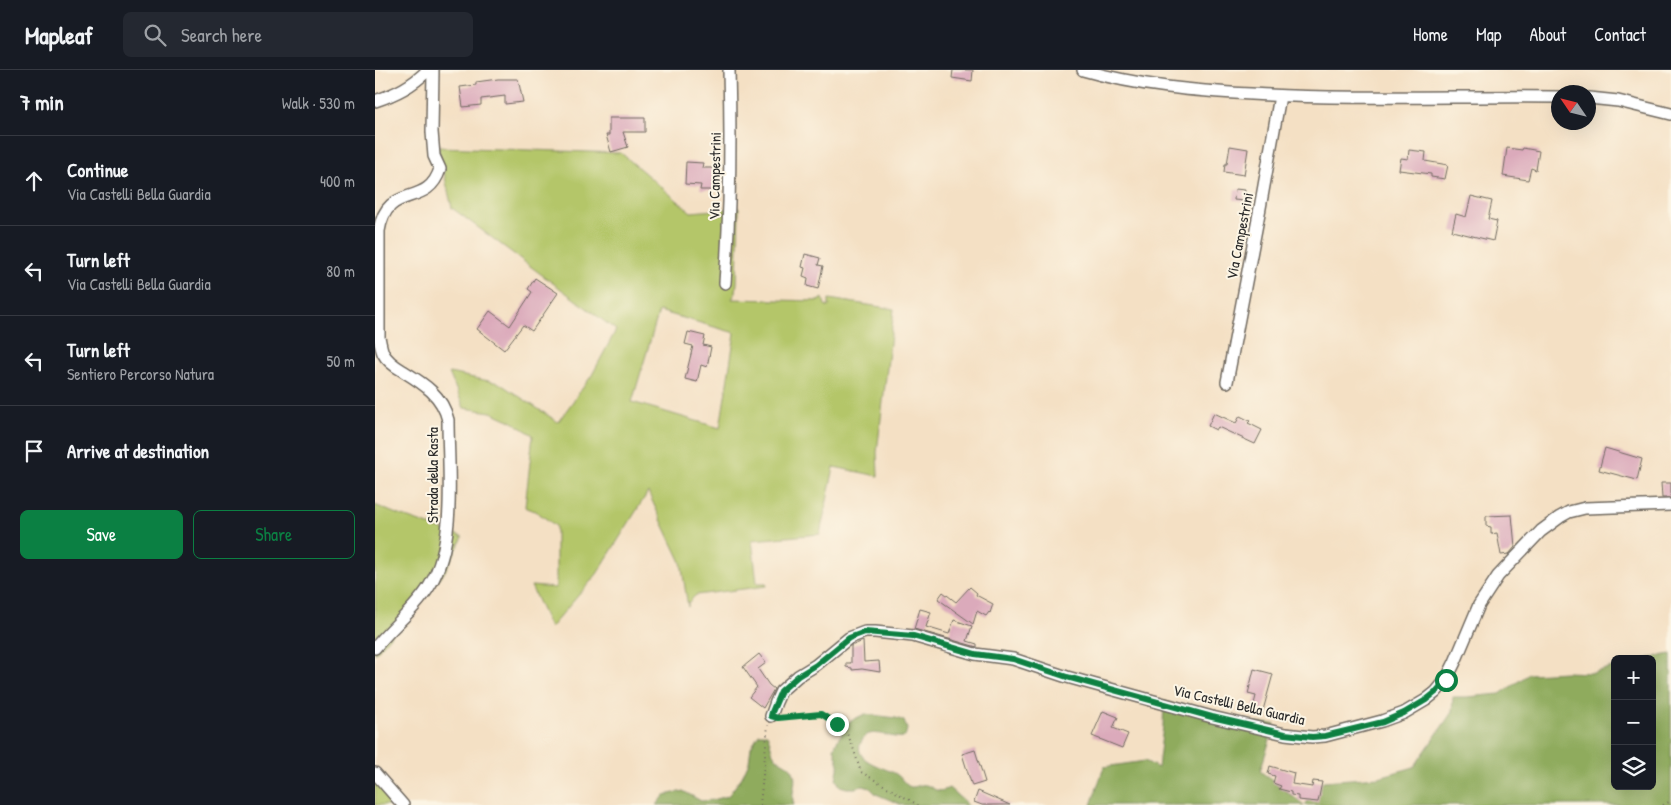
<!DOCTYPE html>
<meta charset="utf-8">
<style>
body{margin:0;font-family:"Patrick Hand",sans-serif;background:#242831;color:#f1f3f6}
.controls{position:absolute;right:15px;bottom:15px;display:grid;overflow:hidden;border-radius:8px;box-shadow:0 5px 20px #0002}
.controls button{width:45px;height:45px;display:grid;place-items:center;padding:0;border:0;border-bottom:1px solid #363941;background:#171b24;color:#f1f3f6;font:25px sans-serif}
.compass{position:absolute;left:1176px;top:15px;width:45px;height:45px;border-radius:50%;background:#171b24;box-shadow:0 5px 20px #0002;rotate:305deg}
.stop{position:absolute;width:15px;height:15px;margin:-11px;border:4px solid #0b8043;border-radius:50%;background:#fff}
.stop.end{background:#0b8043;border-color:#fff;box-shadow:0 1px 5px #0008}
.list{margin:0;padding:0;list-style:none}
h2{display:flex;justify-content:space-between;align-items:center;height:65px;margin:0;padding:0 20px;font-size:21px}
h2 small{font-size:16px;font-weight:400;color:#9ea1a6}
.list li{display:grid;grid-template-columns:32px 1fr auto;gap:15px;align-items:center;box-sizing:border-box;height:90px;padding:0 20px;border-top:1px solid #363941}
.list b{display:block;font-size:19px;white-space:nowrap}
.list p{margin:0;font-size:16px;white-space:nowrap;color:#9ea1a6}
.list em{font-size:16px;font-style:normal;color:#9ea1a6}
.actions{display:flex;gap:10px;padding:15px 20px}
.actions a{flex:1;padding:11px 0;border:1px solid #0b8043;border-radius:8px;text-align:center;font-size:18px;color:#0b8043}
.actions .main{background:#0b8043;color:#fff}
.icon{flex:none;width:28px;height:28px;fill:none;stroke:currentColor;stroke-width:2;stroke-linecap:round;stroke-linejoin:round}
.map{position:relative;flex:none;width:1296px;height:735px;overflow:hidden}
header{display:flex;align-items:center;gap:30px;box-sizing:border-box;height:70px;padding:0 25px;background:#171b24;border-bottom:1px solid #363941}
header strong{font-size:24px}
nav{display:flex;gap:28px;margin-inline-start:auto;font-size:18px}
.search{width:350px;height:45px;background:#242831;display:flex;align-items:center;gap:12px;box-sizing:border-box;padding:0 18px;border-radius:8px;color:#9ea1a6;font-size:19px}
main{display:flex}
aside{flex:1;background:#171b24}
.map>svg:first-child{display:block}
.green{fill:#b4c669;stroke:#70784a;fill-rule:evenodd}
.forest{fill:#8fab5d;stroke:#5d6b44}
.building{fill:#dbaabb}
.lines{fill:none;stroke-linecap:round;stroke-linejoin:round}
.minor-casing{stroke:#716a61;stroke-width:14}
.path{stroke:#716a61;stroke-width:2;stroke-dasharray:1 4;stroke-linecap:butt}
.minor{stroke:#fff;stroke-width:11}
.route{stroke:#0b8043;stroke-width:6}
.labels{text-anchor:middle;stroke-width:4;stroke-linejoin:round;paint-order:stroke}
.street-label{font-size:15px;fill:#2b2b2b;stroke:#fcf5e5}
</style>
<header>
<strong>Mapleaf</strong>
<div class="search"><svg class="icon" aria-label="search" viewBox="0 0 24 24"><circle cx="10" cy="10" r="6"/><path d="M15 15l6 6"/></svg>Search here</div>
<nav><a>Home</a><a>Map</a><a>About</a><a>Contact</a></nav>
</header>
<main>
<aside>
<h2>7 min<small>Walk · 530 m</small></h2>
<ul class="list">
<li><svg class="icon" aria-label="ahead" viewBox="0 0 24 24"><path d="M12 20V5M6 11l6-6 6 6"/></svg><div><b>Continue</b><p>Via Castelli Bella Guardia</p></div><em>400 m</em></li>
<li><svg class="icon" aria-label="left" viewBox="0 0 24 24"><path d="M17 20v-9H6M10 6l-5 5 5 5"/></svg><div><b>Turn left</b><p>Via Castelli Bella Guardia</p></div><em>80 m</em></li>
<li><svg class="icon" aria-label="left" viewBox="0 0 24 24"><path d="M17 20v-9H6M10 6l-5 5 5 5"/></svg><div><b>Turn left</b><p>Sentiero Percorso Natura</p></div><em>50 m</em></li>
<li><svg class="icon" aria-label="arrive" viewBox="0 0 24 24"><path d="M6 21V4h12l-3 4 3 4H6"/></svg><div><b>Arrive at destination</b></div></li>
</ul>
<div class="actions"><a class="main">Save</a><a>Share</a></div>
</aside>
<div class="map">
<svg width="1296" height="735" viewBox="0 0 1296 735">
<rect width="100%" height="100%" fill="#fcf5e5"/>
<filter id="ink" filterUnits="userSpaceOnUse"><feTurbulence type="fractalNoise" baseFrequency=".02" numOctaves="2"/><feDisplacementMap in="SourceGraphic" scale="10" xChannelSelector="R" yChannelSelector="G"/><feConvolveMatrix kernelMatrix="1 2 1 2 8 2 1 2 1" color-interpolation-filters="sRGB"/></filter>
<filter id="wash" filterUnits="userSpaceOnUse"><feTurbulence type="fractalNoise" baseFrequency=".0096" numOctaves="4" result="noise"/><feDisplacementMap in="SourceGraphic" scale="20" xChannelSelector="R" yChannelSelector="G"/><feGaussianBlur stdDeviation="1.12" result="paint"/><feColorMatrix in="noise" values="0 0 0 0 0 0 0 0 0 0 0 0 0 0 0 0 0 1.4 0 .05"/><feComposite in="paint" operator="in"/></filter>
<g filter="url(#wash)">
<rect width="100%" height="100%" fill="#f4e0c4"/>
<path class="green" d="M 63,77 L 246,83 L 316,142 L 364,138 L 362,212 L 361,222 L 357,229 L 444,231 L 448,228 L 450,235 L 454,237 L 454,229 L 519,239 L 502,382 L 503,406 L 459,397 L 445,464 L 377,470 L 382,513 L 391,513 L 392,516 L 321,525 L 313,533 L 313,537 L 306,492 L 273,422 L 222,504 L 175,558 L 156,516 L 181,518 L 181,456 L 162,442 L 150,437 L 158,365 L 136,351 L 116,342 L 89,338 L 74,303 L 124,313 L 183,352 L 217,305 L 241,260 L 77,138 ZM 284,241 L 360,263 L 345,358 L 257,332 Z
M 0,435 L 19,443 L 88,467 L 69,503 L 0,584 Z
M 0,703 L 28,735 L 0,735 Z"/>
<path class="forest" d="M 1296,584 L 1296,735 L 930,735 L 948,711 L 1004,707 L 1039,697 L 1077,642 L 1078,627 L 1092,627 L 1125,624 L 1154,604 L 1191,602 L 1218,603 L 1240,596 L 1240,716 L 1277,716 L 1277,589 L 1269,589 Z
M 789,631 L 855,653 L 900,654 L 885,701 L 929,735 L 716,735 L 729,697 L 770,691 L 783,698 L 788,656 Z
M 490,644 L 521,648 L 529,651 L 532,659 L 530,667 C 516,670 496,656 488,669 C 473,691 510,697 521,704 C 526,707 528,712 532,715 C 537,719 541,716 546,715 C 558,713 558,726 574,718 L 593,735 L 527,735 L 501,724 L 495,718 L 488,716 L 480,718 L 472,718 L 465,716 L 461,709 L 464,694 L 459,678 L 462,671 L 475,651 Z
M 384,664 L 392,664 C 396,671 395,680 400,686 C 406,694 416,693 419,704 C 422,714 415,724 419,735 L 282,735 L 290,725 L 308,721 L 326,731 L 338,730 L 353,726 L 367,707 L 374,692 L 376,677 Z"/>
<g id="blocks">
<path class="building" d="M 578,0 L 598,0 L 597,11 L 577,8 Z
M 123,9 L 143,9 L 148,32 L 130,34 L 130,26 L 106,29 L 106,35 L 88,37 L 85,17 L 101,15 L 101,12 Z
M 234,48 L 270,48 L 270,62 L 248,62 L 253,77 L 236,82 L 231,65 L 234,65 Z
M 855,76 L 873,79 L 869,105 L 849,102 L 850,94 L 852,94 Z
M 1132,78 L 1147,80 L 1148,78 L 1164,81 L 1161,100 L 1156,98 L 1153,110 L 1128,106 Z
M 1034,80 L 1051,82 L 1050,91 L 1073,95 L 1070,109 L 1056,107 L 1056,104 L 1024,100 L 1026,88 L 1033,89 Z
M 311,92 L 328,93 L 327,98 L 342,98 L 342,120 L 325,120 L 326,115 L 310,114 Z
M 860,119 L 870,120 L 869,131 L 859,130 Z
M 1096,126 L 1117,131 L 1113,149 L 1122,151 L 1118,171 L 1077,161 L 1081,144 L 1091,147 Z
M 430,184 L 445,188 L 443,195 L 448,196 L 443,219 L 432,216 L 433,208 L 428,206 L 430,198 L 427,197 Z
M 160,208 L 183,223 L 157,261 L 148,255 L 129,280 L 102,259 L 115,241 L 135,256 L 157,222 L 153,219 Z
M 313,262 L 330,266 L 328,275 L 336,277 L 332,297 L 326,295 L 322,312 L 310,309 L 318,276 L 310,274 Z
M 839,343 L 861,353 L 865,346 L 875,351 L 873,353 L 887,360 L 880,374 L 843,357 L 841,360 L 833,356 Z
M 1230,378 L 1267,389 L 1262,410 L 1224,400 Z
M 1286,413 L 1296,413 L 1296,428 L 1287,428 Z
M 1137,445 L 1140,477 L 1134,484 L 1126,485 L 1122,463 L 1116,464 L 1116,457 L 1111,456 L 1111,446 Z
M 595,517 L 602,523 L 601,525 L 618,534 L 615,543 L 614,542 L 611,546 L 602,541 L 598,554 L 563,529 L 568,522 L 581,532 Z
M 545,539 L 556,542 L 551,557 L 574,564 L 579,550 L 597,556 L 592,571 L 602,574 L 602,577 L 539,559 Z
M 488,571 L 489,592 L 504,591 L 505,602 L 487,599 L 477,600 L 477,598 L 471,597 L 471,593 L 476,593 L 476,576 Z
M 384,584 L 391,593 L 383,599 L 394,615 L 399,619 L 388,638 L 374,627 L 382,617 L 368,597 Z
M 879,599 L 898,604 L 887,644 L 877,642 L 881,626 L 873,624 Z
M 728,641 L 743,647 L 738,658 L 753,664 L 747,678 L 717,666 Z
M 600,680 L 610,712 L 597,716 L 587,684 Z
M 895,696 L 919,703 L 917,714 L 937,717 L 938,711 L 947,712 L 943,732 L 923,730 L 923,726 L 916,725 L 916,722 L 904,719 L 906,716 L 898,713 L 900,706 L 893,704 Z
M 603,721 L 635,735 L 607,735 L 599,732 Z"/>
</g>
</g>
<g filter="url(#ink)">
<use href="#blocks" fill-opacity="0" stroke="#716a61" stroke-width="1"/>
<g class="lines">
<g class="minor-casing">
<path id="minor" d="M 708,0 C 763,16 819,21 876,24 C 979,30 1081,26 1184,27
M 1214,28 L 1243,31 L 1296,44
M 0,31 C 21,24 37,16 53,0
M 350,213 C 355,142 356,71 354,0
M 852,312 L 885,138 L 905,26
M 0,578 C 17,556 41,539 55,515 C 82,471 73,400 73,350 C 67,325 49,314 28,301 C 21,297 12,291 8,283 C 6,278 5,272 4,267 L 4,161 C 12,111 52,140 65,99 L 59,86 L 57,62 L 58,0
M 396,646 L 401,632 L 406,621 L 423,606 L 441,595 L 474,568 L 490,562 L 500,562 L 538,566 L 600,584 L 638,589 L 692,607 L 837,647 L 910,664 L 937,667 L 950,666 L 1007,651 L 1029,643 L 1051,630 L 1061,622 L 1071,610 L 1080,592 L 1104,535 L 1123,506 L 1166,461 L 1185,447 L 1194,442 L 1210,438 L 1296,435
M 0,703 L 28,735"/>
</g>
<path class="path" d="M 406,647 L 446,644 L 462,654 L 465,654 C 477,667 480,686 486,702 L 543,735
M 385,735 L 393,655
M 1288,735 L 1296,731"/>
<use href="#minor" class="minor"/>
</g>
</g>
<g class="lines" filter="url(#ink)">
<path class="route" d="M 462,654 L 446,644 L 403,648 L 396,646 L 397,642 L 406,621 L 423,606 L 441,595 L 474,568 L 490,562 L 538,566 L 600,584 L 638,589 L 692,607 L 837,647 L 910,664 L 937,667 L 950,666 L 1008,652 L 1029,643 L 1051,630 L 1061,622 L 1071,610"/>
</g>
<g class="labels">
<g class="street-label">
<text transform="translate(340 106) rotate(-89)" y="5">Via Campestrini</text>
<text transform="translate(865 166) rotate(-79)" y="5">Via Campestrini</text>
<text transform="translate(58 405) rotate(-90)" y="5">Strada della Rasta</text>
<text transform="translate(864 635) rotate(13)" y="5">Via Castelli Bella Guardia</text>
</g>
</g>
</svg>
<div class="controls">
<button>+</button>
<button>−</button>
<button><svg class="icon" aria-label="layers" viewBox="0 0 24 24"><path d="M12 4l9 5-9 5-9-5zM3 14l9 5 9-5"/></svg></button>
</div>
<svg class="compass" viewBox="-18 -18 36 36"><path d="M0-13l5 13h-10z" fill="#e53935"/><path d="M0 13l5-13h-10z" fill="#9ea1a6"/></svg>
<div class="stop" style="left:1071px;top:610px"></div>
<div class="stop end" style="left:462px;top:654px"></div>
</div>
</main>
